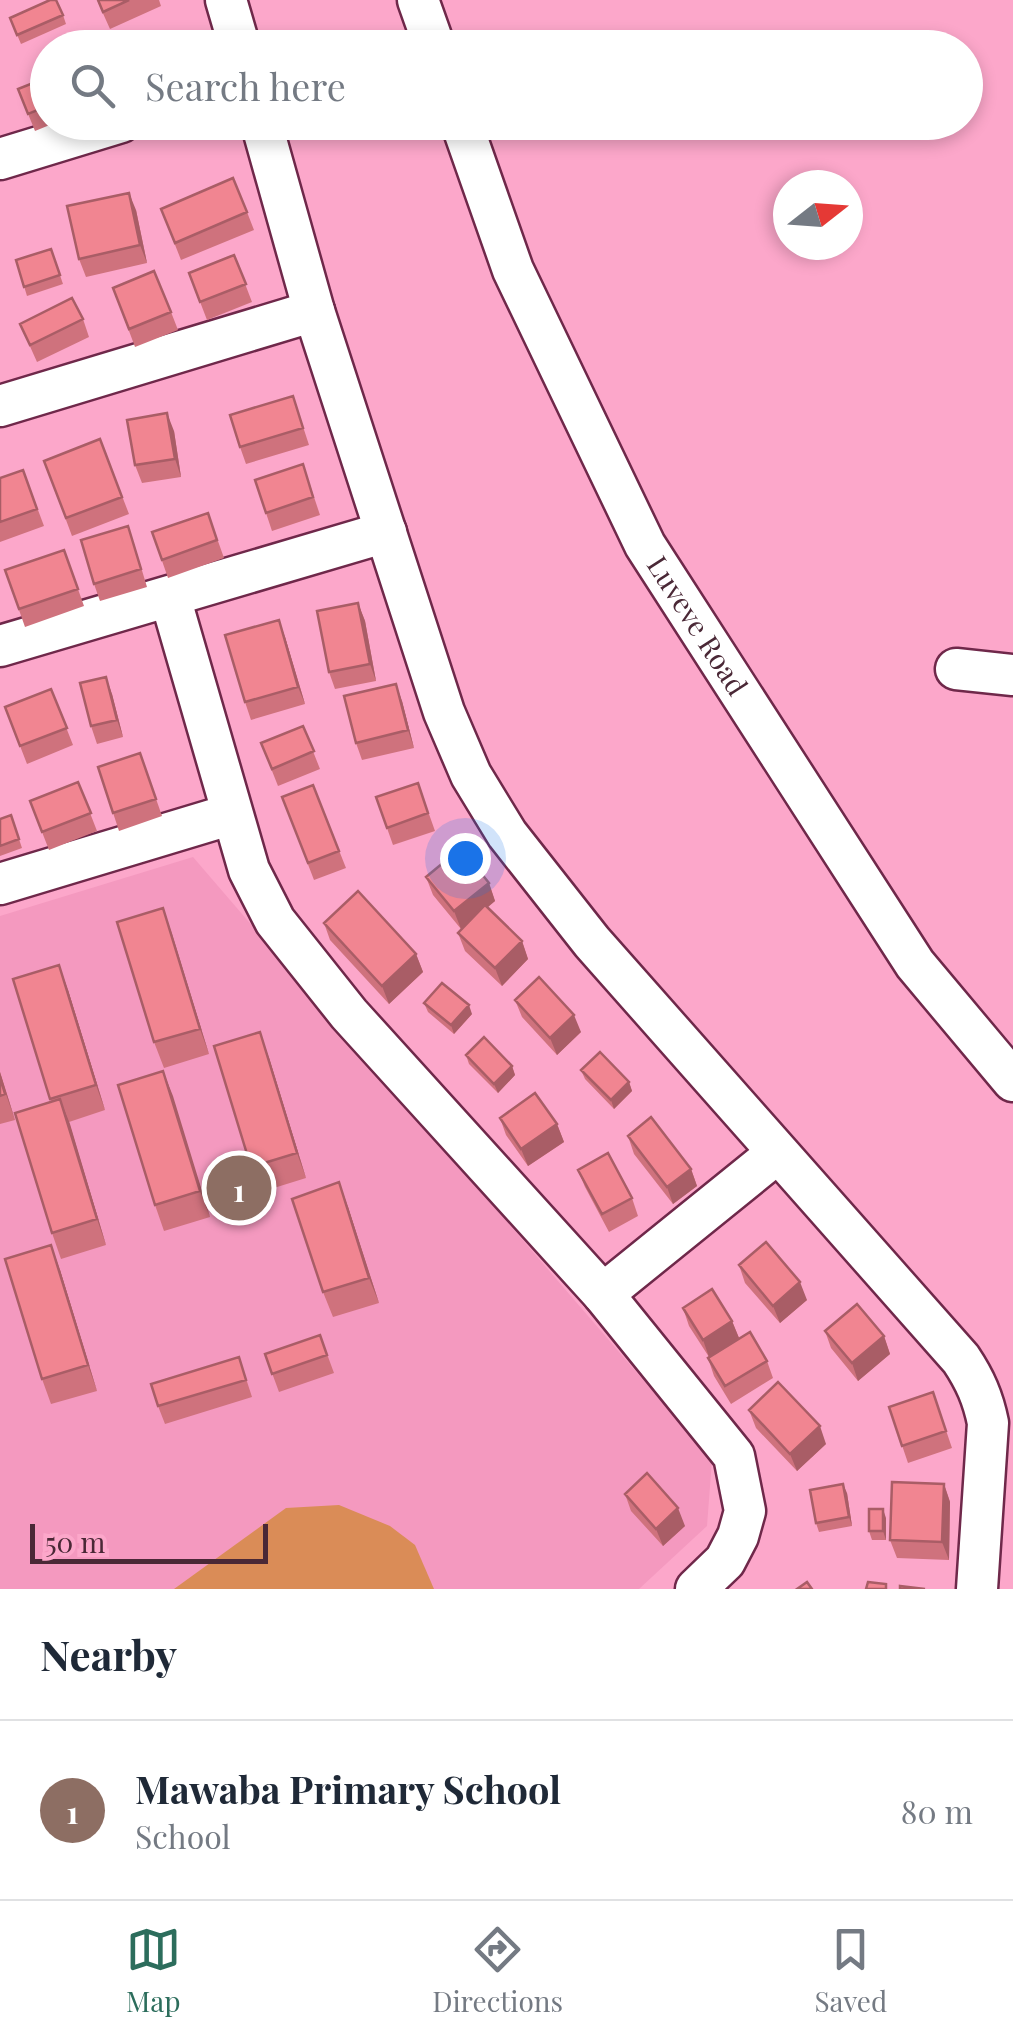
<!DOCTYPE html>
<style>
body{margin:0;font-family:"Playfair Display",serif;background:#f6f6f7;color:#1f2937}
.compass{position:absolute;left:773px;top:170px;width:90px;height:90px;border-radius:50%;background:#fff;box-shadow:0 5px 15px #0003;rotate:73deg}
.scale{position:absolute;left:30px;bottom:25px;width:238px;box-sizing:border-box;padding-left:10px;border:5px solid #4a2836;border-top:0;font-size:28px;line-height:35px;white-space:nowrap;color:#4a2836;-webkit-text-stroke:8px #fca7ca;paint-order:stroke}
.you{position:absolute;left:465px;top:858px;width:35px;height:35px;margin:-25px;border:8px solid #fff;border-radius:50%;background:#1a73e8;box-shadow:0 0 0 15px #1a73e833}
.badge{display:grid;place-items:center;width:65px;height:65px;border-radius:50%;background:#2c6d5c;color:#fff;font-size:32px;font-weight:700}
.pin{position:absolute;translate:-50% -50%;border:5px solid #fff;box-shadow:0 2px 10px #0006}
.list{margin:0;padding:0;list-style:none}
h2{display:flex;justify-content:space-between;align-items:center;height:130px;margin:0;padding:0 40px;font-size:42px}
h2 small{font-size:32px;font-weight:400;color:#747a83}
.list li{display:grid;grid-template-columns:65px 1fr auto;gap:30px;align-items:center;box-sizing:border-box;height:180px;padding:0 40px;border-top:2px solid #e0e1e3}
.list b{display:block;font-size:38px;white-space:nowrap}
.list p{margin:0;font-size:32px;white-space:nowrap;color:#747a83}
.list em{font-size:32px;font-style:normal;color:#747a83}
.icon{flex:none;width:55px;height:55px;fill:none;stroke:currentColor;stroke-width:2;stroke-linecap:round;stroke-linejoin:round}
.map{position:relative;flex:none;width:1013px;height:1589px;overflow:hidden}
.search{position:absolute;background:#fff;box-shadow:0 5px 15px #0003;left:30px;right:30px;top:30px;height:110px;display:flex;align-items:center;gap:25px;box-sizing:border-box;padding:0 35px;border-radius:55px;color:#747a83;font-size:38px}
.sheet{height:310px;background:#fff}
nav{display:flex;justify-content:space-around;align-items:center;box-sizing:border-box;height:140px;border-top:2px solid #e0e1e3;background:#fff;font-size:28px;color:#747a83}
nav a{display:grid;justify-items:center;gap:5px}
nav .on{color:#2c6d5c}
.map>svg:first-child{display:block}
.built{fill:#f499bf}
.green{fill:#da8c57}
.lines{fill:none;stroke-linecap:round;stroke-linejoin:round}
.minor-casing{stroke:#6f284a;stroke-width:45}
.minor{stroke:#fff;stroke-width:40}
.wall{fill:#cf727d}
.shaded-wall{fill:#a95d66}
.building{fill:#f18591;stroke:#a95d66;stroke-width:2.5}
.labels{text-anchor:middle;stroke-width:10;stroke-linejoin:round;paint-order:stroke}
.street-label{font-size:28px;fill:#4a2836;stroke:#fca7ca}
</style>
<div class="map">
<svg width="1013" height="1589" viewBox="0 0 1013 1589">
<rect width="100%" height="100%" fill="#fca7ca"/>
<path class="built" d="M 193,857 L 712,1460 L 707,1526 L 639,1589 L 0,1589 L 0,916 Z"/>
<path class="green" d="M 339,1505 L 390,1526 L 415,1545 L 434,1589 L 174,1589 L 286,1508 Z"/>
<g class="lines">
<g class="minor-casing">
<g id="minor">
<path d="M 226,0 L 240,48"/>
<path d="M 418,0 L 435,48"/>
<path d="M 261,122 L 314,311 L 444,712 L 471,775 L 507,834 L 592,942 L 961,1359 C 975,1380 983,1398 988,1423 L 977,1589"/>
<path id="s1" d="M 461,122 L 513,270 L 645,545 L 915,964 L 1013,1081"/>
<path d="M 0,159 L 121,122"/>
<path d="M 0,406 L 314,311"/>
<path d="M 170,597 L 249,870 L 275,921 L 349,1014 L 603,1294 L 734,1456 L 745,1511 L 738,1536 L 725,1561 L 696,1589"/>
<path d="M 0,646 L 386,532"/>
<path d="M 956,669 L 1013,675"/>
<path d="M 0,884 L 232,814"/>
<path d="M 603,1294 L 776,1154"/>
</g>
</g>
<use href="#minor" class="minor"/>
</g>
<path class="wall" d="M 97,0 L 159,0 L 161,6 L 110,29 Z
M 63,15 L 66,24 L 21,44 L 10,18 Z
M 48,77 L 48,122 L 57,122 L 35,131 L 18,89 Z
M 161,209 L 247,212 L 254,230 L 181,260 Z
M 136,210 L 147,263 L 86,277 L 79,259 Z
M 51,249 L 63,284 L 27,296 L 16,260 Z
M 234,255 L 252,302 L 207,320 L 189,273 Z
M 113,288 L 171,312 L 178,330 L 135,347 Z
M 83,319 L 89,337 L 37,362 L 20,324 Z
M 293,396 L 309,445 L 246,464 L 240,447 Z
M 174,431 L 181,477 L 142,483 L 135,465 Z
M 100,439 L 129,514 L 72,536 L 44,461 Z
M 303,464 L 320,515 L 272,531 L 255,480 Z
M 23,470 L 44,526 L 0,542 L 0,478 Z
M 208,513 L 224,558 L 168,578 L 152,532 Z
M 134,544 L 147,587 L 100,601 L 94,584 Z
M 64,550 L 84,606 L 25,627 L 5,570 Z
M 358,603 L 365,621 L 376,681 L 335,689 L 329,672 Z
M 285,637 L 305,704 L 251,720 L 245,702 Z
M 51,689 L 73,745 L 27,764 L 5,707 Z
M 112,694 L 123,737 L 97,744 L 91,726 Z
M 402,701 L 414,748 L 362,760 L 356,743 Z
M 303,726 L 320,769 L 278,786 L 261,743 Z
M 140,753 L 162,816 L 119,831 L 98,767 Z
M 78,782 L 97,831 L 49,850 L 30,801 Z
M 418,783 L 435,831 L 393,845 L 376,797 Z
M 313,785 L 346,868 L 314,880 L 282,797 Z
M 11,815 L 22,848 L 0,856 L 0,819 Z
M 426,877 L 489,883 L 495,901 L 487,908 L 522,941 L 528,959 L 502,986 L 465,951 L 458,933 L 467,924 L 461,929 L 433,895 Z
M 163,908 L 209,1054 L 164,1068 L 154,1042 Z
M 324,923 L 416,954 L 423,972 L 389,1004 L 330,940 Z
M 13,979 L 68,990 L 105,1110 L 69,1122 L 106,1245 L 61,1259 L 52,1233 L 51,1102 Z
M 515,1000 L 581,1032 L 557,1055 L 522,1017 Z
M 424,1003 L 472,1014 L 454,1034 L 428,1012 Z
M 466,1055 L 512,1066 L 515,1075 L 498,1093 L 469,1064 Z
M 269,1058 L 306,1178 L 261,1192 L 251,1167 Z
M 581,1070 L 629,1082 L 632,1091 L 614,1109 L 585,1079 Z
M 163,1071 L 210,1217 L 164,1231 L 155,1205 Z
M 0,1072 L 15,1120 L 0,1124 Z
M 500,1118 L 557,1124 L 564,1142 L 528,1166 L 506,1135 Z
M 628,1136 L 691,1169 L 697,1186 L 673,1204 L 634,1154 Z
M 578,1170 L 632,1198 L 638,1216 L 609,1232 L 585,1187 Z
M 348,1207 L 379,1303 L 333,1317 L 323,1292 Z
M 739,1265 L 807,1300 L 780,1323 L 745,1283 Z
M 60,1270 L 97,1391 L 51,1404 L 42,1379 Z
M 683,1308 L 732,1321 L 739,1338 L 714,1354 L 767,1361 L 773,1378 L 731,1404 L 714,1376 L 708,1358 L 709,1357 L 689,1326 Z
M 825,1331 L 884,1336 L 890,1354 L 858,1381 L 831,1348 Z
M 320,1335 L 334,1373 L 279,1392 L 265,1354 Z
M 239,1357 L 252,1397 L 165,1424 L 158,1406 Z
M 933,1392 L 952,1448 L 908,1463 L 889,1407 Z
M 749,1410 L 826,1444 L 797,1471 L 756,1428 Z
M 944,1484 L 950,1502 L 949,1560 L 897,1558 L 890,1540 Z
M 847,1493 L 852,1526 L 819,1532 L 816,1523 Z
M 625,1494 L 685,1526 L 663,1546 L 631,1511 Z
M 886,1518 L 886,1540 L 872,1540 L 869,1531 Z"/>
<path class="shaded-wall" d="M 129,193 L 136,210 L 147,263 L 140,245 Z
M 167,413 L 174,431 L 181,477 L 175,459 Z
M 358,603 L 365,621 L 376,681 L 370,664 Z
M 279,620 L 285,637 L 305,704 L 298,687 Z
M 106,677 L 112,694 L 123,737 L 117,720 Z
M 396,684 L 402,701 L 414,748 L 408,730 Z
M 489,883 L 495,901 L 461,929 L 454,911 Z
M 163,908 L 172,934 L 209,1054 L 200,1029 Z
M 522,941 L 528,959 L 502,986 L 495,968 Z
M 416,954 L 423,972 L 389,1004 L 382,986 Z
M 59,965 L 68,990 L 105,1110 L 96,1085 Z
M 469,1005 L 472,1014 L 454,1034 L 451,1025 Z
M 574,1015 L 581,1032 L 557,1055 L 550,1038 Z
M 260,1032 L 269,1058 L 306,1178 L 297,1153 Z
M 512,1066 L 515,1075 L 498,1093 L 494,1084 Z
M 163,1071 L 173,1096 L 210,1217 L 200,1191 Z
M 0,1072 L 15,1120 L 0,1077 Z
M 629,1082 L 632,1091 L 614,1109 L 611,1100 Z
M 60,1099 L 70,1124 L 106,1245 L 97,1219 Z
M 557,1124 L 564,1142 L 528,1166 L 521,1149 Z
M 691,1169 L 697,1186 L 673,1204 L 667,1187 Z
M 339,1182 L 348,1207 L 379,1303 L 369,1278 Z
M 51,1245 L 60,1270 L 97,1391 L 88,1365 Z
M 800,1282 L 807,1300 L 780,1323 L 773,1306 Z
M 732,1321 L 739,1338 L 709,1357 L 703,1340 Z
M 884,1336 L 890,1354 L 858,1381 L 852,1363 Z
M 820,1426 L 826,1444 L 797,1471 L 790,1454 Z
M 843,1484 L 847,1493 L 852,1526 L 849,1517 Z
M 944,1484 L 950,1502 L 949,1560 L 942,1542 Z
M 678,1508 L 685,1526 L 663,1546 L 656,1529 Z
M 883,1509 L 886,1518 L 886,1540 L 883,1531 Z"/>
<path class="building" d="M 50,0 L 56,0 L 63,15 L 17,35 L 10,18 Z
M 98,0 L 129,0 L 103,12 Z
M 171,33 L 176,48 L 129,48 Z
M 48,77 L 48,106 L 28,114 L 18,89 Z
M 233,178 L 247,212 L 175,243 L 161,209 Z
M 129,193 L 140,245 L 79,259 L 67,206 Z
M 51,249 L 60,275 L 24,287 L 16,260 Z
M 234,255 L 246,284 L 200,302 L 189,273 Z
M 154,271 L 171,312 L 129,329 L 113,288 Z
M 72,298 L 83,319 L 30,345 L 20,324 Z
M 293,396 L 303,428 L 240,447 L 230,415 Z
M 167,413 L 175,459 L 135,465 L 127,420 Z
M 100,439 L 122,497 L 66,518 L 44,461 Z
M 303,464 L 313,497 L 266,513 L 255,480 Z
M 23,470 L 37,509 L 0,522 L 0,478 Z
M 208,513 L 217,540 L 162,560 L 152,532 Z
M 128,526 L 141,569 L 94,584 L 81,540 Z
M 64,550 L 78,589 L 19,609 L 5,570 Z
M 358,603 L 370,664 L 329,672 L 317,611 Z
M 279,620 L 298,687 L 245,702 L 225,635 Z
M 106,677 L 117,720 L 91,726 L 80,683 Z
M 396,684 L 408,730 L 356,743 L 344,696 Z
M 51,689 L 67,728 L 20,746 L 5,707 Z
M 303,726 L 314,751 L 272,769 L 261,743 Z
M 140,753 L 156,799 L 113,813 L 98,767 Z
M 78,782 L 91,813 L 42,832 L 30,801 Z
M 418,783 L 428,813 L 387,828 L 376,797 Z
M 313,785 L 339,851 L 308,863 L 282,797 Z
M 11,815 L 19,839 L 0,846 L 0,819 Z
M 461,848 L 489,883 L 454,911 L 426,877 Z
M 358,891 L 416,954 L 382,986 L 324,923 Z
M 485,905 L 522,941 L 495,968 L 458,933 Z
M 163,908 L 200,1029 L 154,1042 L 117,922 Z
M 59,965 L 96,1085 L 50,1099 L 13,979 Z
M 539,977 L 574,1015 L 550,1038 L 515,1000 Z
M 442,983 L 469,1005 L 451,1025 L 424,1003 Z
M 260,1032 L 297,1153 L 251,1167 L 214,1046 Z
M 484,1037 L 512,1066 L 494,1084 L 466,1055 Z
M 600,1052 L 629,1082 L 611,1100 L 581,1070 Z
M 163,1071 L 200,1191 L 155,1205 L 118,1085 Z
M 0,1077 L 5,1094 L 0,1096 Z
M 535,1093 L 557,1124 L 521,1149 L 500,1118 Z
M 60,1099 L 97,1219 L 52,1233 L 15,1113 Z
M 651,1117 L 691,1169 L 667,1187 L 628,1136 Z
M 608,1153 L 632,1198 L 602,1214 L 578,1170 Z
M 339,1182 L 369,1278 L 323,1292 L 292,1199 Z
M 766,1242 L 800,1282 L 773,1306 L 739,1265 Z
M 51,1245 L 88,1365 L 42,1379 L 5,1259 Z
M 712,1289 L 732,1321 L 703,1340 L 683,1308 Z
M 857,1304 L 884,1336 L 852,1363 L 825,1331 Z
M 750,1332 L 767,1361 L 725,1386 L 708,1358 Z
M 320,1335 L 327,1355 L 272,1374 L 265,1354 Z
M 239,1357 L 246,1380 L 158,1406 L 151,1384 Z
M 778,1382 L 820,1426 L 790,1454 L 749,1410 Z
M 933,1392 L 946,1431 L 902,1446 L 889,1407 Z
M 647,1473 L 678,1508 L 656,1529 L 625,1494 Z
M 892,1482 L 944,1484 L 942,1542 L 890,1540 Z
M 843,1484 L 849,1517 L 816,1523 L 810,1490 Z
M 869,1509 L 883,1509 L 883,1531 L 869,1531 Z
M 807,1582 L 812,1589 L 797,1589 Z
M 868,1582 L 886,1584 L 886,1589 L 866,1589 Z
M 900,1586 L 925,1589 L 900,1589 Z"/>
<g class="labels">
<g class="street-label">
<text dy="10" stroke="none"><textPath href="#s1" startOffset="558">Luveve Road</textPath></text>
</g>
</g>
</svg>
<svg class="compass" viewBox="-18 -18 36 36"><path d="M0-13l5 13h-10z" fill="#e53935"/><path d="M0 13l5-13h-10z" fill="#747a83"/></svg>
<div class="scale">50 m</div>
<div class="you"></div>
<div class="pin badge" style="left:239px;top:1188px;background:#8d6e63">1</div>
<div class="search"><svg class="icon" aria-label="search" viewBox="0 0 24 24"><circle cx="10" cy="10" r="6"/><path d="M15 15l6 6"/></svg>Search here</div>
</div>
<section class="sheet">
<h2>Nearby<small></small></h2>
<ul class="list">
<li><span class="badge" style="background:#8d6e63">1</span><div><b>Mawaba Primary School</b><p>School</p></div><em>80 m</em></li>
</ul>
</section>
<nav>
<a class="on"><svg class="icon" aria-label="map" viewBox="0 0 24 24"><path d="M3 6l6-2 6 2 6-2v14l-6 2-6-2-6 2zM9 4v14M15 6v14"/></svg>Map</a>
<a><svg class="icon" aria-label="directions" viewBox="0 0 24 24"><path d="M12 3l9 9-9 9-9-9zM9 14v-3h6M13 9l2 2-2 2"/></svg>Directions</a>
<a><svg class="icon" aria-label="saved" viewBox="0 0 24 24"><path d="M7 4h10v16l-5-4-5 4z"/></svg>Saved</a>
</nav>
